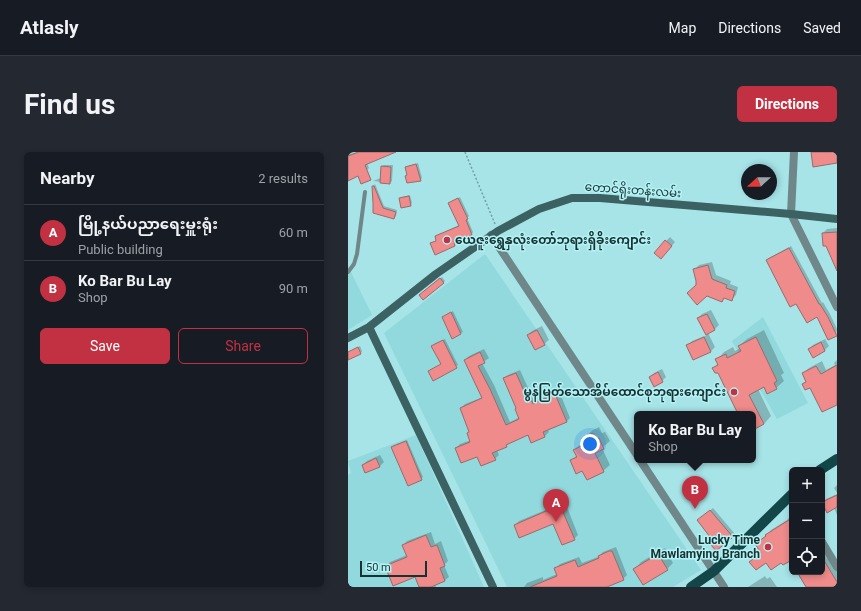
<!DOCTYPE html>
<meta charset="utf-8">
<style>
body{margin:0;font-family:Roboto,"Noto Sans Myanmar",sans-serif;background:#242831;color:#f1f3f6}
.controls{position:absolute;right:12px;bottom:12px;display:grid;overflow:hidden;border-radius:6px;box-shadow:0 2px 6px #0003}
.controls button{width:36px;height:36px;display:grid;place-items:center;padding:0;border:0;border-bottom:1px solid #363941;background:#171b24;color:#f1f3f6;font:20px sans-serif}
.compass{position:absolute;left:393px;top:12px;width:36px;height:36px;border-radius:50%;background:#171b24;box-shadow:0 2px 6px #0003;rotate:249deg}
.scale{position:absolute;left:12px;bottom:10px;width:67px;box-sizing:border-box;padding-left:4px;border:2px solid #183132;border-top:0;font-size:11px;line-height:14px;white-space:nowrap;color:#183132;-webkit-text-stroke:3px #b3f2f5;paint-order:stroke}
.you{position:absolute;left:242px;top:292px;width:14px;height:14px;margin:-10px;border:3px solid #fff;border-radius:50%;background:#1a73e8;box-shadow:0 0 0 6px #1a73e833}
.badge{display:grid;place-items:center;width:26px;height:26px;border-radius:50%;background:#c23141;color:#fff;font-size:13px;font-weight:700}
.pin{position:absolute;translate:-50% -33px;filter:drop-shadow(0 1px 2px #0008)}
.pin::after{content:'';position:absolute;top:21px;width:14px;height:12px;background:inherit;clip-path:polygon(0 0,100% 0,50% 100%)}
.popup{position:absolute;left:286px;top:259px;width:122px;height:52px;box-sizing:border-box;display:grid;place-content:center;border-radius:6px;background:#171b24;filter:drop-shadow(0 1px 3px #0005);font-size:13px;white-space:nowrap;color:#9ea1a6}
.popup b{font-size:15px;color:#f1f3f6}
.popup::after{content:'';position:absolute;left:50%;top:100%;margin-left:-8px;border:8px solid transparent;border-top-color:#171b24}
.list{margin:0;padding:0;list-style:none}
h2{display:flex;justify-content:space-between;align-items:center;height:52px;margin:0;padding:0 16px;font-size:17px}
h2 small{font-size:13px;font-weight:400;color:#9ea1a6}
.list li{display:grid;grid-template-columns:26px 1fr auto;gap:12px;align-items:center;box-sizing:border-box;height:56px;padding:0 16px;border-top:1px solid #363941}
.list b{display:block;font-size:15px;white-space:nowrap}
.list p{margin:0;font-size:13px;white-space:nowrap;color:#9ea1a6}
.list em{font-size:13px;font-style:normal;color:#9ea1a6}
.actions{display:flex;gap:8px;padding:12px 16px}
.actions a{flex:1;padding:9px 0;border:1px solid #c23141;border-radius:6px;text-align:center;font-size:14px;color:#c23141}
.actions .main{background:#c23141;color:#fff}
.icon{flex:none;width:22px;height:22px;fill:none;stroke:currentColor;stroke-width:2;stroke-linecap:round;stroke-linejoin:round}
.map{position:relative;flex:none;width:489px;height:435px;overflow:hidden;border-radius:6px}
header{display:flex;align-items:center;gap:24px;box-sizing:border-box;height:56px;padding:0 20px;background:#171b24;border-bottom:1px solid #363941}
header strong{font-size:19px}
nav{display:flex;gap:22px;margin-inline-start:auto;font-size:14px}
.intro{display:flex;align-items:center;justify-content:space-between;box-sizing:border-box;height:96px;padding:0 24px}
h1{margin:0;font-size:28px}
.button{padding:10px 18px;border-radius:6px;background:#c23141;color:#fff;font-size:14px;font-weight:700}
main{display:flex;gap:24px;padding:0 24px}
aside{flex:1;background:#171b24;border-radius:6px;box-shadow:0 2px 6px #0003}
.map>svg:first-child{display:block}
.built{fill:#91d9dd}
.shadow{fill:#0003}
.building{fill:#ef8b8b;stroke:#9b6a6a}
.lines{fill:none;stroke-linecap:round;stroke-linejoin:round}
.path{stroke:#70a0a3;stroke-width:1.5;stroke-dasharray:2 2;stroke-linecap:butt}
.lane{stroke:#6f8789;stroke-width:4}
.street{stroke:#6f8789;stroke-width:8}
.secondary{stroke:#3c6163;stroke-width:8}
.primary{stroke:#124649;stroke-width:10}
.poi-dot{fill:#c23141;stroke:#b3f2f5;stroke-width:1.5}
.labels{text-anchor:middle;stroke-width:3;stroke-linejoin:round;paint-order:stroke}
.street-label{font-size:12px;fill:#183132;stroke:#b3f2f5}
.poi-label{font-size:12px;font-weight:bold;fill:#183132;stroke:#b3f2f5;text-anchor:end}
</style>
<header>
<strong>Atlasly</strong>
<nav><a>Map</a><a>Directions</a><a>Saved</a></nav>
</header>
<div class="intro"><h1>Find us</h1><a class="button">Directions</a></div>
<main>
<aside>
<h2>Nearby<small>2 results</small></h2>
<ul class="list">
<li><span class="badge">A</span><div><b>မြို့နယ်ပညာရေးမှူးရုံး</b><p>Public building</p></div><em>60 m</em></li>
<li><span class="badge">B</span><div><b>Ko Bar Bu Lay</b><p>Shop</p></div><em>90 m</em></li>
</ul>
<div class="actions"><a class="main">Save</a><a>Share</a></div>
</aside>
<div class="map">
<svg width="489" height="435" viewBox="0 0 489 435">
<rect width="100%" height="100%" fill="#a6e4e8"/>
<path class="built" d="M 137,102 L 353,418 L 325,435 L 159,435 L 36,181 Z
M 0,114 L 24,163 L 0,178 Z
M 415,165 L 460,251 L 429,267 L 384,189 Z
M 68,283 L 136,435 L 0,435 L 0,323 L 3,321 L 0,309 Z"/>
<path class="shadow" d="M 8,0 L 45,0 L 19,11 L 21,16 L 19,18 L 0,26 L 0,3 Z
M 70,11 L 74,26 L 72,28 L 58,15 L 60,14 Z
M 36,13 L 45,13 L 44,29 L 42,31 L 25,29 L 35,25 L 34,14 Z
M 27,32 L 36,54 L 49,58 L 48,64 L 46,66 L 26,60 L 25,34 Z
M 62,43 L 64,51 L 62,53 L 52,47 L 54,45 Z
M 112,45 L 121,64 L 119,66 L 125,80 L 124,82 L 108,89 L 109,91 L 107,93 L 87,101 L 83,92 L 89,88 L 88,84 L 90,83 L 111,73 L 101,51 Z
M 489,76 L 489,108 L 475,81 L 479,77 Z
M 322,85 L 327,90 L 317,102 L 307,101 Z
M 443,94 L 474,151 L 475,150 L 482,162 L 489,177 L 488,183 L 469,164 L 448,150 L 419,108 L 421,106 Z
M 364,110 L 368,123 L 383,129 L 382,132 L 390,135 L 388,143 L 383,148 L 377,145 L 374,148 L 349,133 L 347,117 L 351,113 Z
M 94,125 L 97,129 L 95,131 L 74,141 Z
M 363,158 L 371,173 L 367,177 L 360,181 L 367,195 L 362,200 L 340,194 L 344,189 L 359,183 L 350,166 L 354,162 Z
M 105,159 L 115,180 L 104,185 L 95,165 Z
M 194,174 L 201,188 L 196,192 L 187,197 L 180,183 L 184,179 Z
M 416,178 L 436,221 L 433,223 L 436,229 L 428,236 L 416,234 L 410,237 L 423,264 L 416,272 L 405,277 L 405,262 L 391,262 L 371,220 L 366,216 L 370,211 L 369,208 L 376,200 L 385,195 L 387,199 L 392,196 L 391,194 L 399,187 Z
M 97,187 L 110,213 L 85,228 L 94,212 L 86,192 Z
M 477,187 L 481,194 L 477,198 L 465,205 L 461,197 L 465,193 Z
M 12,194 L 14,199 L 13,201 L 0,207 L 0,200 Z
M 136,197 L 141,206 L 134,211 L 146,233 L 162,270 L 172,265 L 169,256 L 156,226 L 160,223 L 172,218 L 185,247 L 188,246 L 189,249 L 211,239 L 222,266 L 218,270 L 200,278 L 201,280 L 197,284 L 183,290 L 180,282 L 162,290 L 158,294 L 149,298 L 151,303 L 147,307 L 130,303 L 108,296 L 112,292 L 123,288 L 120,281 L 122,279 L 113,256 L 117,252 L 135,245 L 117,208 L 121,204 Z
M 489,208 L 489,251 L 462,234 L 455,232 L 459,228 L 455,221 L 461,216 L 474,209 L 478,218 L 487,213 L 486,211 Z
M 314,217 L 318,225 L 314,229 L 302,225 L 306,221 Z
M 251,275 L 254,281 L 257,280 L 262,289 L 254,296 L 262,313 L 255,319 L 235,317 L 223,309 L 229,303 L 226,298 L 233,292 L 240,288 L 238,284 L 245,278 Z
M 59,288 L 75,325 L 73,327 L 44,295 L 46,293 Z
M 32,303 L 36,310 L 32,314 L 18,320 L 15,313 L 19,309 Z
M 489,333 L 489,341 L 486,336 Z
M 489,342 L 489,363 L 486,356 L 475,351 L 478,347 Z
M 217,350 L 230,383 L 226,387 L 205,370 L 167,373 L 171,369 Z
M 365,356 L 387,382 L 384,385 L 353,366 Z
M 443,363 L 444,363 L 444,416 L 440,409 L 414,400 L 408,392 L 419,383 L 423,378 L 439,368 Z
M 83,380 L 87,392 L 93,389 L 100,409 L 96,413 L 101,425 L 96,429 L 87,432 L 88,435 L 72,435 L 68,424 L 38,414 L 42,410 L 59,403 L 55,393 L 59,389 Z
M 268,395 L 279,423 L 275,427 L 256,435 L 176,435 L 179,431 L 195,425 L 195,428 L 209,422 L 207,417 L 212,412 L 231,405 L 234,411 L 250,405 L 255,400 Z
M 317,396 L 325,411 L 319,417 L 287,417 L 293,410 Z
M 474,397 L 479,407 L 481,405 L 489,419 L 489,435 L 465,435 L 457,420 L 474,420 Z
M 417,424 L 419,427 L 422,425 L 429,435 L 400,435 Z"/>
<path class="building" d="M 11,0 L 48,0 L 17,13 L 23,28 L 13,32 L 10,24 L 0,29 L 0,4 Z
M 463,0 L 489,0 L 489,11 L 465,15 Z
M 68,12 L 73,29 L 59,31 L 57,24 L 59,23 L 57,15 Z
M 33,14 L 43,15 L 42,32 L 32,31 Z
M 24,34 L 26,34 L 35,56 L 48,60 L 46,67 L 25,61 L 25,51 Z
M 61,44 L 63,54 L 53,56 L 51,46 Z
M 110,46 L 120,67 L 118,68 L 124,83 L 106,91 L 107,94 L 87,103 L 82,91 L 88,89 L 87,84 L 111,74 L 100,51 Z
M 489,80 L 489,119 L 478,94 L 475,94 L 474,81 Z
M 317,88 L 324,94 L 313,107 L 306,101 Z
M 441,96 L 471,152 L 472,152 L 480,165 L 489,184 L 480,188 L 469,165 L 459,171 L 448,152 L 442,155 L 418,108 Z
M 360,113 L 364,127 L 379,133 L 378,136 L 387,139 L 384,149 L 376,146 L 374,150 L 359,144 L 349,153 L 339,141 L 348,133 L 348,129 L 345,117 Z
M 92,126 L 96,131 L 75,148 L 71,143 Z
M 103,160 L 113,182 L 104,187 L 94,165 Z
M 359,162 L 367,178 L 358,183 L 349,166 Z
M 189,178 L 197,193 L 187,198 L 179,183 Z
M 356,185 L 363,200 L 345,208 L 338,193 Z
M 408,185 L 429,229 L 426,231 L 429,237 L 419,242 L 416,235 L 401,243 L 416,272 L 405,278 L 405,262 L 390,262 L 370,221 L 367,221 L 364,216 L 370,213 L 367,207 L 378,202 L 379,206 L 393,199 L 390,194 Z
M 95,188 L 109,216 L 85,229 L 80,219 L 93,212 L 83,194 Z
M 473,190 L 477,199 L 465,206 L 460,197 Z
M 10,195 L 13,202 L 0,208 L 0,200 Z
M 132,200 L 137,211 L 130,214 L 142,237 L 158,273 L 171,267 L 167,257 L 168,256 L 155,226 L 168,221 L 181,250 L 184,249 L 185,252 L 207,242 L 219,270 L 195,280 L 197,285 L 183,291 L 180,283 L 158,293 L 159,295 L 144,301 L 148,308 L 133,314 L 129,305 L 113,311 L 107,296 L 122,290 L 119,281 L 121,280 L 112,256 L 134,246 L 116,208 Z
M 489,213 L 489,253 L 474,260 L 462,236 L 457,238 L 454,232 L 458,230 L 454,221 L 468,214 L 473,222 Z
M 310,220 L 315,230 L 306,235 L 301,225 Z
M 245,281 L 248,287 L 251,286 L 256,297 L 247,301 L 256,320 L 239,328 L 234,319 L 228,322 L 222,308 L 229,305 L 225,298 L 240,291 L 237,284 Z
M 58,289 L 74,328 L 60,334 L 43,295 Z
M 28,306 L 32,315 L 17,321 L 14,313 Z
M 489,343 L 489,355 L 479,361 L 474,350 Z
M 212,353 L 227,388 L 214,393 L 205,372 L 171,386 L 166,373 Z
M 362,358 L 385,385 L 368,399 L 359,388 L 362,385 L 349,368 Z
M 444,366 L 444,408 L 435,413 L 433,411 L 423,418 L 418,411 L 408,418 L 401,410 L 413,401 L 407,392 L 418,384 L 417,383 Z
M 78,383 L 83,395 L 89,393 L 97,414 L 92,416 L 97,429 L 83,435 L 71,435 L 67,425 L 45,434 L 37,414 L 59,405 L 54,393 Z
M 261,399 L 264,399 L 276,428 L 259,435 L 182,435 L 209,424 L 206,416 L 227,408 L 230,415 L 251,406 L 250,404 Z
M 310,402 L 320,418 L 295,433 L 285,417 Z
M 474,405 L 489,430 L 489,435 L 458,435 L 449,420 L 474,420 Z"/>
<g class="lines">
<path class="path" d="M 117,0 L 147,72"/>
<path class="lane" d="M 0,120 L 6,112 L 9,102 L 17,40"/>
<path class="street" d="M 446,0 L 443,62 L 489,155
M 143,83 L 289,303
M 292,308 L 376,435
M 474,390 L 489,415"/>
<path class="secondary" d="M 21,175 L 145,435
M 0,186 L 21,175 L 88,122 L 150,79 L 191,57 L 224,46 L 252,46 L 443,62 L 489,67"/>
<path class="primary" d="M 472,318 L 489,307
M 343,435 L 366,419 L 444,342"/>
</g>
<g class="poi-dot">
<circle cx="99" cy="88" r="4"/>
<circle cx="386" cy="240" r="4"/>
<circle cx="420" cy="395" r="4"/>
</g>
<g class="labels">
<g class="street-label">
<text transform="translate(285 38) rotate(4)" y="4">တောင်ရိုးတန်းလမ်း</text>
</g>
<g class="poi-label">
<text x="107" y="92" text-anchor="start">ယေဇူးရွှေနှလုံးတော်ဘုရားရှိခိုးကျောင်း</text>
<text x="378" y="244">မွန်မြတ်သောအိမ်ထောင်စုဘုရားကျောင်း</text>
<text x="412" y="392">Lucky Time<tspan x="412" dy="14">Mawlamying Branch</tspan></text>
</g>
</g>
</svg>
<div class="controls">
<button>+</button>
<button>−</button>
<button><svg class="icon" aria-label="locate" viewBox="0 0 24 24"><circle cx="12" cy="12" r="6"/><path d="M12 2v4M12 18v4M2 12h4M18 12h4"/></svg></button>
</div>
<svg class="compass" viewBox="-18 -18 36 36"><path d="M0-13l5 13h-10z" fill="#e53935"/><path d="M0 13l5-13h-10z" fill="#9ea1a6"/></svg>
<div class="scale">50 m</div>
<div class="you"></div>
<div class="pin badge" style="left:208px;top:370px">A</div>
<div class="pin badge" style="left:347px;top:357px">B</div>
<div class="popup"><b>Ko Bar Bu Lay</b>Shop</div>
</div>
</main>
